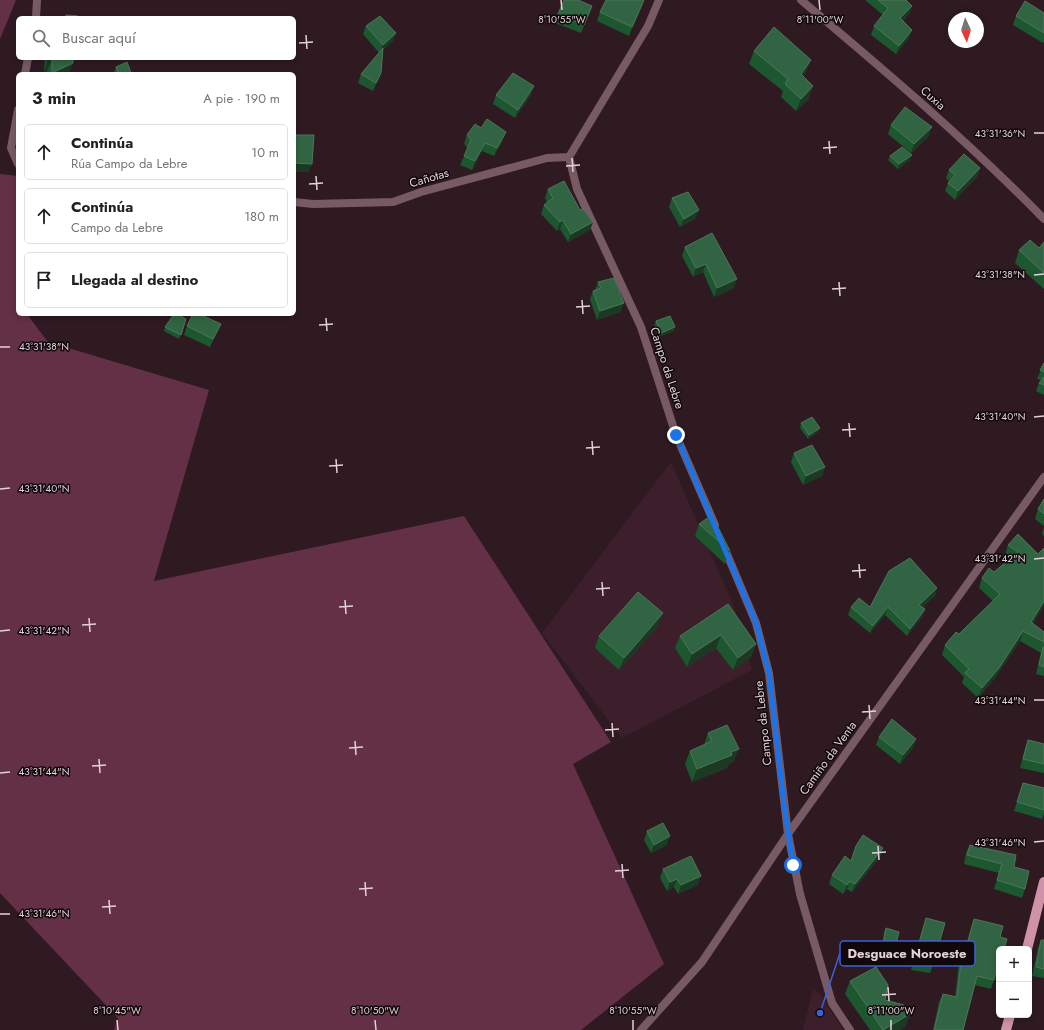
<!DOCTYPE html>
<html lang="es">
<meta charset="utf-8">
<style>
body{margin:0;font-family:Jost,sans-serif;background:#f2f2f2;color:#202124}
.controls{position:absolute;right:12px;bottom:12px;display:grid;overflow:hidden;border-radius:6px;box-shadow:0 2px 6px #0003}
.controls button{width:36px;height:36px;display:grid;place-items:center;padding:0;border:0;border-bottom:1px solid #e0e0e0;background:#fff;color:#202124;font:20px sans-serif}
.compass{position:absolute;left:948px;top:12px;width:36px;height:36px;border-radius:50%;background:#fff;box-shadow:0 2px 6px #0003;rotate:176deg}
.stop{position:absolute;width:12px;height:12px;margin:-9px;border:3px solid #1a73e8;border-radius:50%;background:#fff}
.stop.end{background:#1a73e8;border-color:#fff;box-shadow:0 1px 4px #0008}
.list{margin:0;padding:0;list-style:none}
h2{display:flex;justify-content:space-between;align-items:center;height:52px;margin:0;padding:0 16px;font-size:17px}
h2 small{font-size:13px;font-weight:400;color:#757577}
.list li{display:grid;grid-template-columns:26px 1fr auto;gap:12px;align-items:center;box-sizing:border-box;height:56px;margin:0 8px 8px;padding:0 8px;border:1px solid #e0e0e0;border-radius:6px}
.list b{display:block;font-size:15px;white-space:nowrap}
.list p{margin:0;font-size:13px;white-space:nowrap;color:#757577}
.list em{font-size:13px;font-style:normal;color:#757577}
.icon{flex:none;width:22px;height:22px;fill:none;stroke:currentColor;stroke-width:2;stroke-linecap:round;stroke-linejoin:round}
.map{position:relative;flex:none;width:1044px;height:1030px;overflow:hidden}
.search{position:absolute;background:#fff;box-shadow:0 2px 6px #0003;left:16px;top:16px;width:280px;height:44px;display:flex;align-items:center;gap:10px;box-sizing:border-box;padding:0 14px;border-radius:6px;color:#757577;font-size:15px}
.panel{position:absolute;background:#fff;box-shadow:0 2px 6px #0003;left:16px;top:72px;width:280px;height:244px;border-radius:6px}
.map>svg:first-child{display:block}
.built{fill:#3c1f2a}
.green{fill:#643045}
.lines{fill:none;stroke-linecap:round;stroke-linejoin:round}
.street{stroke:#785a65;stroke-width:8}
.primary{stroke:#d092a9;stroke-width:10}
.wall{fill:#1c5730}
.shaded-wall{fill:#1b3923}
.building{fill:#316442;stroke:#4d7659}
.route{stroke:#1a73e8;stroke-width:5}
.ticks{fill:none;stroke:#e2d2d7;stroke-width:1.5}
.labels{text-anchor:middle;stroke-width:3;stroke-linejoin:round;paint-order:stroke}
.street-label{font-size:12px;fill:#e2d2d7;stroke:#11080b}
.ticks-label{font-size:10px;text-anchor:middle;fill:#e2d2d7;stroke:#11080b;stroke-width:3;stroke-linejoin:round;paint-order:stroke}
.leader{fill:none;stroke:#3b62d8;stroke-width:1.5}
.callout-dot{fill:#3b62d8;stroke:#11080b;stroke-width:1.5}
.callout{fill:#11080b;stroke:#3b62d8;stroke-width:1.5}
.callout-label{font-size:13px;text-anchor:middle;font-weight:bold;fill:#e2d2d7}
</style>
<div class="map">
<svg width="1044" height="1030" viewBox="0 0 1044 1030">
<rect width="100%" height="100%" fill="#2f1a22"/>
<path class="built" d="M 671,462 L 735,609 L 752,670 L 622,738 L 542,633 Z
M 813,988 L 822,997 L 843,1030 L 803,1030 Z"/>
<path class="green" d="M 0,0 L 16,0 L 0,39 Z
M 0,174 L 18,176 L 18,314 L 30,314 L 29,317 L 48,342 L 209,390 L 154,581 L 464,516 L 611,742 L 573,764 L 664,964 L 581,1030 L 114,1030 L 118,1018 L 0,893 Z"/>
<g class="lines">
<path class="street" d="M 659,0 L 648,26 L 569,157 L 577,189 L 641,327 L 676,435 L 715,525
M 801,0 C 884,70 968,141 1044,219
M 36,18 L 37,0
M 25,74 L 28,58
M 18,110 L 11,148 L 18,164
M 294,202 L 313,204 L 393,202 L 421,192 L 547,158 L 569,157
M 724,547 L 756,623 L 769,673 L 788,834 L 800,894 L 832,1003 L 850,1030
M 641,1030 L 702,962 L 788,834 L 1044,477"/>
<path class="primary" d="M 1027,949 L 1044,882
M 1006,1030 L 1010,1015"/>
</g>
<path class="wall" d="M 644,0 L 629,36 L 597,21 L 600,12 Z
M 865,0 L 906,0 L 912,6 L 909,14 L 903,21 L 909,38 L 896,54 L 871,35 L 874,26 L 883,15 Z
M 592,6 L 581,33 L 555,23 L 558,14 Z
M 1044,13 L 1044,42 L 1043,43 L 1013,25 L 1016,16 Z
M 366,26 L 393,41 L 382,51 L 381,73 L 373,91 L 358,83 L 361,74 L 379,53 L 363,34 Z
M 754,51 L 806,72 L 803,76 L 809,99 L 796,111 L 781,97 L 783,91 L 749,64 Z
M 45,58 L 73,58 L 69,74 L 47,74 L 47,72 L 44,72 Z
M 116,67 L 131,74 L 115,74 L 114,72 Z
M 496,95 L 531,95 L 515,118 L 493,104 Z
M 891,125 L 929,136 L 911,153 L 888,134 Z
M 481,128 L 503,140 L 494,156 L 482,151 L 472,170 L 460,165 L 468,148 L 464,144 L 467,135 Z
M 890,156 L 910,160 L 898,169 L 888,160 Z
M 980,168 L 977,177 L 955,200 L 945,191 L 948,183 L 949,181 L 946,178 L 949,170 Z
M 548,189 L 580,210 L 593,222 L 590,230 L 568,242 L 560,229 L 557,231 L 541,214 L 544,205 L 547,202 L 545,198 Z
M 672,198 L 696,218 L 680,227 L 669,207 Z
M 712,233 L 734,288 L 714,297 L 703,272 L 693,277 L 682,256 L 685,247 Z
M 1044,242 L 1044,289 L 1015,263 L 1019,250 L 1039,248 Z
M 598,282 L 624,303 L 620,312 L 597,320 L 590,299 L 593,291 L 595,290 Z
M 186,319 L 179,339 L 164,331 L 165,327 Z
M 656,321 L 674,331 L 659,337 L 654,326 Z
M 221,324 L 217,332 L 210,347 L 184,335 L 187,326 Z
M 1044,363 L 1044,395 L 1036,391 L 1039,383 L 1041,380 L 1037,379 Z
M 801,423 L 818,432 L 808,439 L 800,428 Z
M 794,453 L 825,467 L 822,476 L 803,485 L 791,462 Z
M 1044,499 L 1044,526 L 1035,519 L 1038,509 Z
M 699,524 L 730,551 L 725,564 L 695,536 Z
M 1044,527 L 1044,536 L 1042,534 Z
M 1008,545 L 1038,554 L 1044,548 L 1044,605 L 1033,623 L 1044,632 L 1044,676 L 1036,674 L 1041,653 L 1020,641 L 995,678 L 978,698 L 962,683 L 964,677 L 942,655 L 945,645 L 959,634 L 993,601 L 979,588 L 982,578 L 994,572 L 1010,559 L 1005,555 Z
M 937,588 L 935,596 L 922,607 L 925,609 L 922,617 L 907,636 L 885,615 L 870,633 L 848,615 L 851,607 L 870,607 Z
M 728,604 L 756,644 L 751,657 L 733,670 L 716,648 L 687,667 L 675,648 L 680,636 Z
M 658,626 L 619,670 L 595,648 L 599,636 Z
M 708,733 L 734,761 L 729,764 L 727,768 L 692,782 L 685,764 L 690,751 L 704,745 Z
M 879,737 L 913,748 L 900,764 L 876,745 Z
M 1028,740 L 1044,744 L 1044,773 L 1020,768 L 1025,749 Z
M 1023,783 L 1044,788 L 1044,814 L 1042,819 L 1014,811 Z
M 647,831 L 667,845 L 651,853 L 644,840 Z
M 970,845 L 1014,867 L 1025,889 L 1022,898 L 994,889 L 999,873 L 964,864 L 966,853 Z
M 856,846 L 883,848 L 880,857 L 852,892 L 847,889 L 843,894 L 829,884 L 832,875 L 851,861 Z
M 663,869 L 698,885 L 678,894 L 674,887 L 667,891 L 660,878 Z
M 926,918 L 933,965 L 930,973 L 911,970 L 923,927 Z
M 974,919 L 1000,937 L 999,949 L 994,980 L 991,989 L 975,985 L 963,1030 L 933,1030 L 939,1002 L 943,994 L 955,997 L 960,953 L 963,945 L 966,945 L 971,928 Z
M 886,928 L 896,944 L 894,948 L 882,944 L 884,932 Z
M 1041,940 L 1044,940 L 1044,978 L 1032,976 L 1038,948 Z
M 850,981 L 910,1014 L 905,1027 L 899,1030 L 870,1030 L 845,994 Z"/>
<path class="shaded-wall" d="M 644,0 L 643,5 L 629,36 L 632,27 Z
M 912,6 L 909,14 L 897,27 L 900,18 Z
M 912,30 L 909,38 L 896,54 L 899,46 Z
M 396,33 L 393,41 L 380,53 L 383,45 Z
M 48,59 L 52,59 L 47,72 L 44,72 Z
M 811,60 L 806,72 L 796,86 L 801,74 Z
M 73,63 L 69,74 L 52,74 L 52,73 Z
M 381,73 L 378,81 L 373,91 L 376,83 Z
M 534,86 L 531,95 L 515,118 L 518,110 Z
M 813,86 L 809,99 L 796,111 L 801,99 Z
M 932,127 L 929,136 L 911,153 L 914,144 Z
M 506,132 L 503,140 L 494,156 L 497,148 Z
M 485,143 L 482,151 L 472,170 L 475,161 Z
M 912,155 L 910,160 L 898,169 L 899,164 Z
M 294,163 L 312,164 L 309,172 L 294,172 Z
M 980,168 L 977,177 L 955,200 L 958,191 Z
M 699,210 L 696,218 L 680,227 L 684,219 Z
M 563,220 L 560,229 L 557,231 L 560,222 Z
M 593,222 L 590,230 L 568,242 L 571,234 Z
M 706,264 L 703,272 L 693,277 L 696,268 Z
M 737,279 L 734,288 L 714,297 L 717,288 Z
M 624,303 L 620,312 L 597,320 L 600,311 Z
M 675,327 L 674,331 L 659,337 L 661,333 Z
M 820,428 L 818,432 L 808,439 L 809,435 Z
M 825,467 L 822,476 L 803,485 L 806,476 Z
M 937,588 L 935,596 L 917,613 L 919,605 Z
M 1044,601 L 1044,605 L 1027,631 L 1031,622 Z
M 888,607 L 885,615 L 870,633 L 873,626 Z
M 925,609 L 922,617 L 907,636 L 910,629 Z
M 663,613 L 658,626 L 619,670 L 624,658 Z
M 1023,631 L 1020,641 L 995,678 L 978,698 L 982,688 Z
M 721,635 L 716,648 L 687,667 L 692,654 Z
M 756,644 L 751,657 L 733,670 L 738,658 Z
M 916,739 L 913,748 L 900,764 L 903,755 Z
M 739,749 L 734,761 L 729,764 L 727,768 L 692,782 L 697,769 L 731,752 Z
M 670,836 L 667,845 L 651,853 L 654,845 Z
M 883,848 L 880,857 L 852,892 L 855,884 Z
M 701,876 L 698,885 L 678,894 L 681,885 Z
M 677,879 L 674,887 L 667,891 L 670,882 Z
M 850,881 L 847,889 L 843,894 L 847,885 Z
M 910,1014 L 905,1027 L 899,1030 L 883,1030 Z"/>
<path class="building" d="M 564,0 L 578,0 L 592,6 L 584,25 L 558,14 Z
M 606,0 L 644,0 L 632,27 L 600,12 Z
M 878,0 L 906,0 L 912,6 L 900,18 L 912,30 L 899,46 L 874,26 L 888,8 Z
M 1025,1 L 1044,13 L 1044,33 L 1016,16 Z
M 66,15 L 78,16 L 78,18 L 65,18 Z
M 380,16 L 396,33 L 383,45 L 366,26 Z
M 774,27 L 811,60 L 801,74 L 813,86 L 801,99 L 785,84 L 788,79 L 754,51 Z
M 383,48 L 381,73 L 376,83 L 361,74 Z
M 49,58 L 73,58 L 73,63 L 52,73 L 52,59 L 48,59 Z
M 127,62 L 131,73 L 130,74 L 119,74 L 116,67 Z
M 513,73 L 534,86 L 518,110 L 496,95 Z
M 905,107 L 932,127 L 914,144 L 891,125 Z
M 487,119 L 506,132 L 497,148 L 485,143 L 475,161 L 464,156 L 471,140 L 467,135 L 475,124 L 481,128 Z
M 294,135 L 314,135 L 312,164 L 294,163 Z
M 902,147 L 912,155 L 899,164 L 890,156 Z
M 964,154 L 980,168 L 958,191 L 948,183 L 955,175 L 949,170 Z
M 564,181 L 580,210 L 583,209 L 593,222 L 571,234 L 563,220 L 560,222 L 544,205 L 553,198 L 548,189 Z
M 688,192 L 699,210 L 684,219 L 672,198 Z
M 712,233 L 737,279 L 717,288 L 706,264 L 696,268 L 685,247 Z
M 1030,240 L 1039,248 L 1044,242 L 1044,273 L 1019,250 Z
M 614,278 L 624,303 L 600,311 L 593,291 L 601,288 L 598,282 Z
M 174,314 L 177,314 L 186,319 L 181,335 L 165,327 Z
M 193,314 L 199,314 L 221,324 L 213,339 L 187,326 Z
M 670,316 L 675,327 L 661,333 L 656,321 Z
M 1044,363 L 1044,372 L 1040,370 Z
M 1044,377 L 1044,385 L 1039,383 Z
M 812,417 L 820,428 L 809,435 L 801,423 Z
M 812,445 L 825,467 L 806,476 L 794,453 Z
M 1044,499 L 1044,514 L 1038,509 Z
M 712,515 L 730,551 L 699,524 Z
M 1018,534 L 1038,554 L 1044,548 L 1044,601 L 1031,622 L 1044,632 L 1044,642 L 1023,631 L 999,668 L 982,688 L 965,673 L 969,669 L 945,645 L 956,632 L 959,634 L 1000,594 L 982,578 L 989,568 L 994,572 L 1018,552 L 1008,545 Z
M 910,558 L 937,588 L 919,605 L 925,609 L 910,629 L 888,607 L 873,626 L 851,607 L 859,598 L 870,607 L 889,571 Z
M 638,592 L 663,613 L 624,658 L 599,636 Z
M 728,604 L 756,644 L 738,658 L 721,635 L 692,654 L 680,636 Z
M 1043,647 L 1044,647 L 1044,667 L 1039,665 Z
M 892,719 L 916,739 L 903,755 L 879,737 Z
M 727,725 L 739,749 L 731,752 L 732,755 L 697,769 L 690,751 L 712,741 L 708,733 Z
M 1028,740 L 1044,744 L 1044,764 L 1023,759 Z
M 1023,783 L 1044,788 L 1044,810 L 1017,802 Z
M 663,823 L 670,836 L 654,845 L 647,831 Z
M 863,835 L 883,848 L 855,884 L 850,881 L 847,885 L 832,875 L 845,856 L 851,861 L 856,846 Z
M 970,845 L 1016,855 L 1014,867 L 1029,871 L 1025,889 L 997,880 L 1002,864 L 967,855 Z
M 691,856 L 701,876 L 681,885 L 677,879 L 670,882 L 663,869 Z
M 926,918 L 945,923 L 933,965 L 914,961 Z
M 974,919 L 1003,926 L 1000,937 L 1007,939 L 1004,949 L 999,949 L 999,958 L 994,980 L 977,976 L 963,1030 L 934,1030 L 943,994 L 957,997 L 963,945 L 967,945 Z
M 886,928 L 899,932 L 896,944 L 884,940 Z
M 1041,940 L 1044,940 L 1044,969 L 1036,967 Z
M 876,967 L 888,985 L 885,1000 L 904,1005 L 910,1014 L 883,1030 L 850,981 Z"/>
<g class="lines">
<path class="route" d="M 676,435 L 756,623 L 769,673 L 784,805 L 793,865"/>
</g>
<path class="ticks" d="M 561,0 L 562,10M 819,0 L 820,10M 306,35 L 307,49M 299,43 L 313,42M 1034,133 L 1044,133M 829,141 L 830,154M 823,148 L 837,147M 572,158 L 573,172M 566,166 L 580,165M 316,176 L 317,190M 309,184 L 323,183M 1034,275 L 1044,274M 839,282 L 840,296M 832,289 L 846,288M 582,300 L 583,314M 576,307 L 590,306M 326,318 L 327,331M 319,325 L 333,324M 0,347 L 10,347M 1034,417 L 1044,416M 849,423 L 850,437M 842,430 L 856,429M 592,441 L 593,455M 586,448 L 600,447M 336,459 L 337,473M 329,466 L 343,465M 0,489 L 10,488M 1034,559 L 1044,558M 859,564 L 860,578M 852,571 L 866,570M 602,582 L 603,596M 596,589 L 610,588M 345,600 L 346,614M 339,607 L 353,606M 89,618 L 90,632M 82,625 L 96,624M 0,631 L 10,630M 1034,700 L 1044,700M 869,705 L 870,719M 862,712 L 876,711M 612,723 L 613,737M 605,730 L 619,729M 355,741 L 356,755M 349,748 L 363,747M 99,759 L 100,773M 92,766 L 106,765M 0,773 L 10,772M 1034,842 L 1044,841M 878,846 L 879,860M 872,853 L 886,852M 622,864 L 623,878M 615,871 L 629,870M 365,882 L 366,896M 359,889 L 373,888M 109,900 L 110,914M 102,907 L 116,906M 0,914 L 10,914M 888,987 L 889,1001M 882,995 L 896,994M 117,1020 L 118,1030M 375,1020 L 376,1030M 633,1020 L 633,1030M 891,1020 L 891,1030"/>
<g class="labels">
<g class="street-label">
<text transform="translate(933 98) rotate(42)" y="4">Cuxia</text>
<text transform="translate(429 178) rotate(-16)" y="4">Cañotas</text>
<text transform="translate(667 368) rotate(72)" y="4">Campo da Lebre</text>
<text transform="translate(763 723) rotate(-96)" y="4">Campo da Lebre</text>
<text transform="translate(828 758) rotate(-54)" y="4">Camiño da Venta</text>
</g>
</g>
<g class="ticks-label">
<text x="562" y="23">8°10'55"W</text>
<text x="820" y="23">8°11'00"W</text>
<text x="1000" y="137">43°31'36"N</text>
<text x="1000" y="278">43°31'38"N</text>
<text x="44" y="350">43°31'38"N</text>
<text x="1000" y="420">43°31'40"N</text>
<text x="44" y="492">43°31'40"N</text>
<text x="1000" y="562">43°31'42"N</text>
<text x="44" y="634">43°31'42"N</text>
<text x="1000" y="704">43°31'44"N</text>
<text x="44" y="775">43°31'44"N</text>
<text x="1000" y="846">43°31'46"N</text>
<text x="44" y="917">43°31'46"N</text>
<text x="117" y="1014">8°10'45"W</text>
<text x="375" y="1014">8°10'50"W</text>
<text x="633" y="1014">8°10'55"W</text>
<text x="891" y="1014">8°11'00"W</text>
</g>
<path class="leader" d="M820 1013L840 953"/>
<circle class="callout-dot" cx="820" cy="1013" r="4"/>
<rect class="callout" x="840" y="941" width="135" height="25" rx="4"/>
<g class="callout-label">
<text x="907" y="958">Desguace Noroeste</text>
</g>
</svg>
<div class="controls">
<button>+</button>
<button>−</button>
</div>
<svg class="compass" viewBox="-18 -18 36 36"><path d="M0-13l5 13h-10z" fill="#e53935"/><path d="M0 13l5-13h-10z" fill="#757577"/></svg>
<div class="stop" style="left:793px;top:865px"></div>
<div class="stop end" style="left:676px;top:435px"></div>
<div class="search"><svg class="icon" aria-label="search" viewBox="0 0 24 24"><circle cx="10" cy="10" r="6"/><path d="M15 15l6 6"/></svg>Buscar aquí</div>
<section class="panel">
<h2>3 min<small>A pie · 190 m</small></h2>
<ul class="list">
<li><svg class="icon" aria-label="ahead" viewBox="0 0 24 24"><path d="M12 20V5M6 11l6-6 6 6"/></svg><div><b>Continúa</b><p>Rúa Campo da Lebre</p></div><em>10 m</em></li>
<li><svg class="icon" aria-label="ahead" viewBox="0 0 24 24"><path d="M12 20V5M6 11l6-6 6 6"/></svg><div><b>Continúa</b><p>Campo da Lebre</p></div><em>180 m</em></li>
<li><svg class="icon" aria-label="arrive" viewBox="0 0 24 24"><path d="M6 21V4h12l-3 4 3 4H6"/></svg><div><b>Llegada al destino</b></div></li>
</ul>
</section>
</div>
